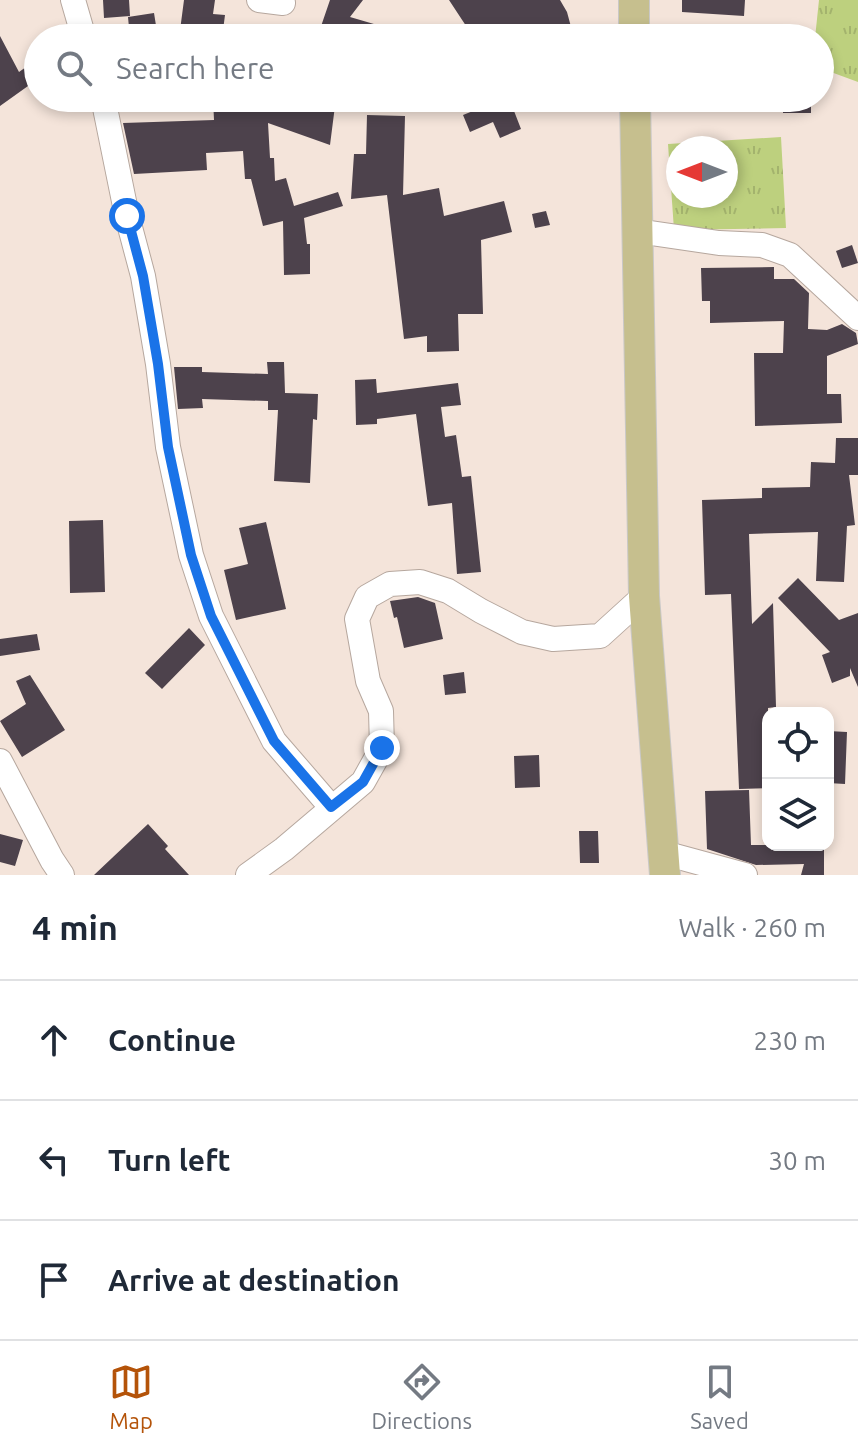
<!DOCTYPE html>
<meta charset="utf-8">
<style>
body{margin:0;font-family:Ubuntu,sans-serif;background:#f2f2f3;color:#1f2937}
.controls{position:absolute;right:24px;bottom:24px;display:grid;overflow:hidden;border-radius:16px;box-shadow:0 4px 12px #0003}
.controls button{width:72px;height:72px;display:grid;place-items:center;padding:0;border:0;border-bottom:2px solid #e0e1e3;background:#fff;color:#1f2937;font:40px sans-serif}
.compass{position:absolute;left:666px;top:136px;width:72px;height:72px;border-radius:50%;background:#fff;box-shadow:0 4px 12px #0003;rotate:270deg}
.stop{position:absolute;width:24px;height:24px;margin:-18px;border:6px solid #1a73e8;border-radius:50%;background:#fff}
.stop.end{background:#1a73e8;border-color:#fff;box-shadow:0 2px 8px #0008}
.list{margin:0;padding:0;list-style:none}
h2{display:flex;justify-content:space-between;align-items:center;height:104px;margin:0;padding:0 32px;font-size:34px}
h2 small{font-size:26px;font-weight:400;color:#747a83}
.list li{display:grid;grid-template-columns:52px 1fr auto;gap:24px;align-items:center;box-sizing:border-box;height:120px;padding:0 32px;border-top:2px solid #e0e1e3}
.list b{display:block;font-size:30px;white-space:nowrap}
.list em{font-size:26px;font-style:normal;color:#747a83}
.icon{flex:none;width:44px;height:44px;fill:none;stroke:currentColor;stroke-width:2;stroke-linecap:round;stroke-linejoin:round}
.map{position:relative;flex:none;width:858px;height:875px;overflow:hidden}
.search{position:absolute;background:#fff;box-shadow:0 4px 12px #0003;left:24px;right:24px;top:24px;height:88px;display:flex;align-items:center;gap:20px;box-sizing:border-box;padding:0 28px;border-radius:44px;color:#747a83;font-size:30px}
.sheet{height:464px;background:#fff}
nav{display:flex;justify-content:space-around;align-items:center;box-sizing:border-box;height:112px;border-top:2px solid #e0e1e3;background:#fff;font-size:22px;color:#747a83}
nav a{display:grid;justify-items:center;gap:4px}
nav .on{color:#b45309}
.map>svg:first-child{display:block}
.grass{fill:url(#grass-tufts);fill-rule:evenodd}
.building{fill:#4d424c}
.lines{fill:none;stroke-linecap:round;stroke-linejoin:round}
.minor-casing{stroke:#b6a79e;stroke-width:26}
.major-casing{stroke:#c9c8c7;stroke-width:32}
.minor{stroke:#fff;stroke-width:24}
.major{stroke:#c6bf8e;stroke-width:30}
.route{stroke:#1a73e8;stroke-width:10}
</style>
<div class="map">
<svg width="858" height="875" viewBox="0 0 858 875">
<defs>
<pattern id="grass-tufts" width="24" height="20" patternUnits="userSpaceOnUse" patternTransform="scale(2)"><rect width="24" height="20" fill="#bdd07e"/><path d="M3 7l-1-3M5 7V3M7 7l1-3M15 17l-1-3M17 17v-4M19 17l1-3" fill="none" stroke="#a3b36d"/></pattern>
</defs>
<rect width="100%" height="100%" fill="#f4e4da"/>
<path class="grass" d="M 819,0 L 858,0 L 858,82 L 820,68 L 820,38 L 815,38 Z
M 781,137 L 786,228 L 674,230 L 668,144 ZM 678,148 L 726,148 L 726,196 L 678,196 Z"/>
<path class="building" d="M 103,0 L 129,0 L 130,16 L 104,18 Z
M 184,0 L 215,0 L 213,14 L 225,15 L 222,38 L 179,38 Z
M 330,0 L 363,0 L 350,17 L 408,34 L 407,38 L 317,38 Z
M 449,0 L 560,0 L 567,12 L 574,38 L 474,38 Z
M 682,0 L 745,0 L 744,16 L 682,12 Z
M 154,13 L 158,38 L 130,38 L 128,17 Z
M 0,36 L 19,72 L 26,67 L 35,81 L 0,106 Z
M 213,98 L 336,98 L 330,145 L 268,123 L 270,158 L 274,158 L 275,181 L 286,178 L 294,206 L 338,192 L 343,206 L 304,218 L 307,244 L 310,244 L 310,274 L 284,275 L 283,221 L 263,226 L 251,179 L 245,179 L 243,151 L 206,153 L 207,170 L 134,174 L 123,123 L 214,120 Z
M 479,98 L 509,98 L 521,129 L 500,138 L 493,122 L 470,132 L 463,115 L 483,107 Z
M 783,98 L 811,98 L 811,113 L 783,113 Z
M 367,115 L 405,116 L 403,195 L 439,188 L 444,216 L 504,201 L 512,232 L 481,240 L 483,314 L 458,314 L 459,351 L 427,352 L 427,336 L 404,339 L 387,195 L 351,199 L 354,154 L 366,154 Z
M 546,211 L 550,225 L 535,228 L 532,214 Z
M 852,245 L 858,263 L 842,268 L 836,251 Z
M 774,267 L 774,279 L 794,279 L 809,293 L 808,329 L 827,330 L 842,324 L 856,333 L 858,344 L 827,356 L 827,394 L 841,394 L 842,423 L 755,426 L 754,353 L 783,353 L 784,321 L 710,323 L 710,301 L 702,301 L 701,268 Z
M 267,362 L 284,362 L 285,393 L 318,394 L 317,420 L 313,419 L 310,483 L 274,481 L 278,410 L 268,410 L 268,401 L 202,399 L 203,408 L 178,409 L 174,367 L 202,367 L 202,372 L 268,374 Z
M 376,379 L 377,393 L 458,383 L 461,405 L 441,407 L 445,437 L 456,435 L 462,477 L 471,476 L 481,572 L 457,574 L 452,503 L 428,506 L 416,414 L 377,419 L 377,424 L 356,425 L 355,380 Z
M 836,438 L 858,438 L 858,475 L 849,475 L 855,525 L 847,526 L 844,582 L 816,581 L 818,532 L 749,534 L 752,624 L 773,603 L 776,707 L 768,708 L 768,788 L 739,789 L 731,594 L 705,595 L 702,500 L 762,498 L 762,488 L 810,487 L 811,462 L 835,463 Z
M 103,520 L 105,592 L 70,593 L 69,521 Z
M 266,522 L 286,609 L 236,620 L 224,570 L 248,564 L 239,528 Z
M 798,578 L 839,620 L 858,613 L 858,687 L 850,668 L 850,676 L 832,683 L 822,655 L 830,652 L 778,598 Z
M 418,597 L 435,603 L 443,639 L 404,648 L 397,617 L 394,618 L 390,601 Z
M 189,628 L 205,645 L 162,689 L 145,673 Z
M 37,634 L 40,650 L 0,656 L 0,639 Z
M 464,672 L 466,693 L 445,695 L 443,675 Z
M 30,675 L 65,730 L 22,757 L 0,721 L 26,704 L 16,681 Z
M 828,731 L 847,732 L 845,784 L 828,783 Z
M 539,755 L 540,787 L 515,788 L 514,756 Z
M 749,790 L 751,845 L 824,845 L 824,875 L 801,875 L 804,864 L 756,865 L 707,849 L 705,791 Z
M 148,824 L 168,846 L 165,849 L 189,875 L 94,875 Z
M 579,831 L 598,831 L 599,863 L 580,863 Z
M 0,834 L 23,840 L 15,866 L 0,862 Z"/>
<g class="lines">
<g class="minor-casing">
<path id="minor" d="M 73,0 L 84,38
M 259,0 L 283,3
M 103,98 L 127,216 L 143,276 L 158,364 L 168,447 L 191,555 L 211,616 L 274,741 L 331,807
M 637,231 L 719,243 L 762,245 L 790,255 L 858,318
M 0,761 L 52,860 L 62,875
M 664,853 L 745,875
M 248,875 L 284,849 L 363,782 L 382,748 L 381,711 L 368,681 L 357,619 L 367,597 L 390,584 L 420,582 L 448,591 L 481,611 L 522,632 L 553,639 L 600,636 L 644,596"/>
</g>
<g class="major-casing">
<path id="major" d="M 634,0 L 634,38
M 635,98 L 644,596 L 665,875"/>
</g>
<use href="#minor" class="minor"/>
<use href="#major" class="major"/>
</g>
<g class="lines">
<path class="route" d="M 127,216 L 143,276 L 158,364 L 168,447 L 191,555 L 211,616 L 274,741 L 331,807 L 363,782 L 382,748"/>
</g>
</svg>
<div class="controls">
<button><svg class="icon" aria-label="locate" viewBox="0 0 24 24"><circle cx="12" cy="12" r="6"/><path d="M12 2v4M12 18v4M2 12h4M18 12h4"/></svg></button>
<button><svg class="icon" aria-label="layers" viewBox="0 0 24 24"><path d="M12 4l9 5-9 5-9-5zM3 14l9 5 9-5"/></svg></button>
</div>
<svg class="compass" viewBox="-18 -18 36 36"><path d="M0-13l5 13h-10z" fill="#e53935"/><path d="M0 13l5-13h-10z" fill="#747a83"/></svg>
<div class="stop" style="left:127px;top:216px"></div>
<div class="stop end" style="left:382px;top:748px"></div>
<div class="search"><svg class="icon" aria-label="search" viewBox="0 0 24 24"><circle cx="10" cy="10" r="6"/><path d="M15 15l6 6"/></svg>Search here</div>
</div>
<section class="sheet">
<h2>4 min<small>Walk · 260 m</small></h2>
<ul class="list">
<li><svg class="icon" aria-label="ahead" viewBox="0 0 24 24"><path d="M12 20V5M6 11l6-6 6 6"/></svg><div><b>Continue</b></div><em>230 m</em></li>
<li><svg class="icon" aria-label="left" viewBox="0 0 24 24"><path d="M17 20v-9H6M10 6l-5 5 5 5"/></svg><div><b>Turn left</b></div><em>30 m</em></li>
<li><svg class="icon" aria-label="arrive" viewBox="0 0 24 24"><path d="M6 21V4h12l-3 4 3 4H6"/></svg><div><b>Arrive at destination</b></div></li>
</ul>
</section>
<nav>
<a class="on"><svg class="icon" aria-label="map" viewBox="0 0 24 24"><path d="M3 6l6-2 6 2 6-2v14l-6 2-6-2-6 2zM9 4v14M15 6v14"/></svg>Map</a>
<a><svg class="icon" aria-label="directions" viewBox="0 0 24 24"><path d="M12 3l9 9-9 9-9-9zM9 14v-3h6M13 9l2 2-2 2"/></svg>Directions</a>
<a><svg class="icon" aria-label="saved" viewBox="0 0 24 24"><path d="M7 4h10v16l-5-4-5 4z"/></svg>Saved</a>
</nav>
